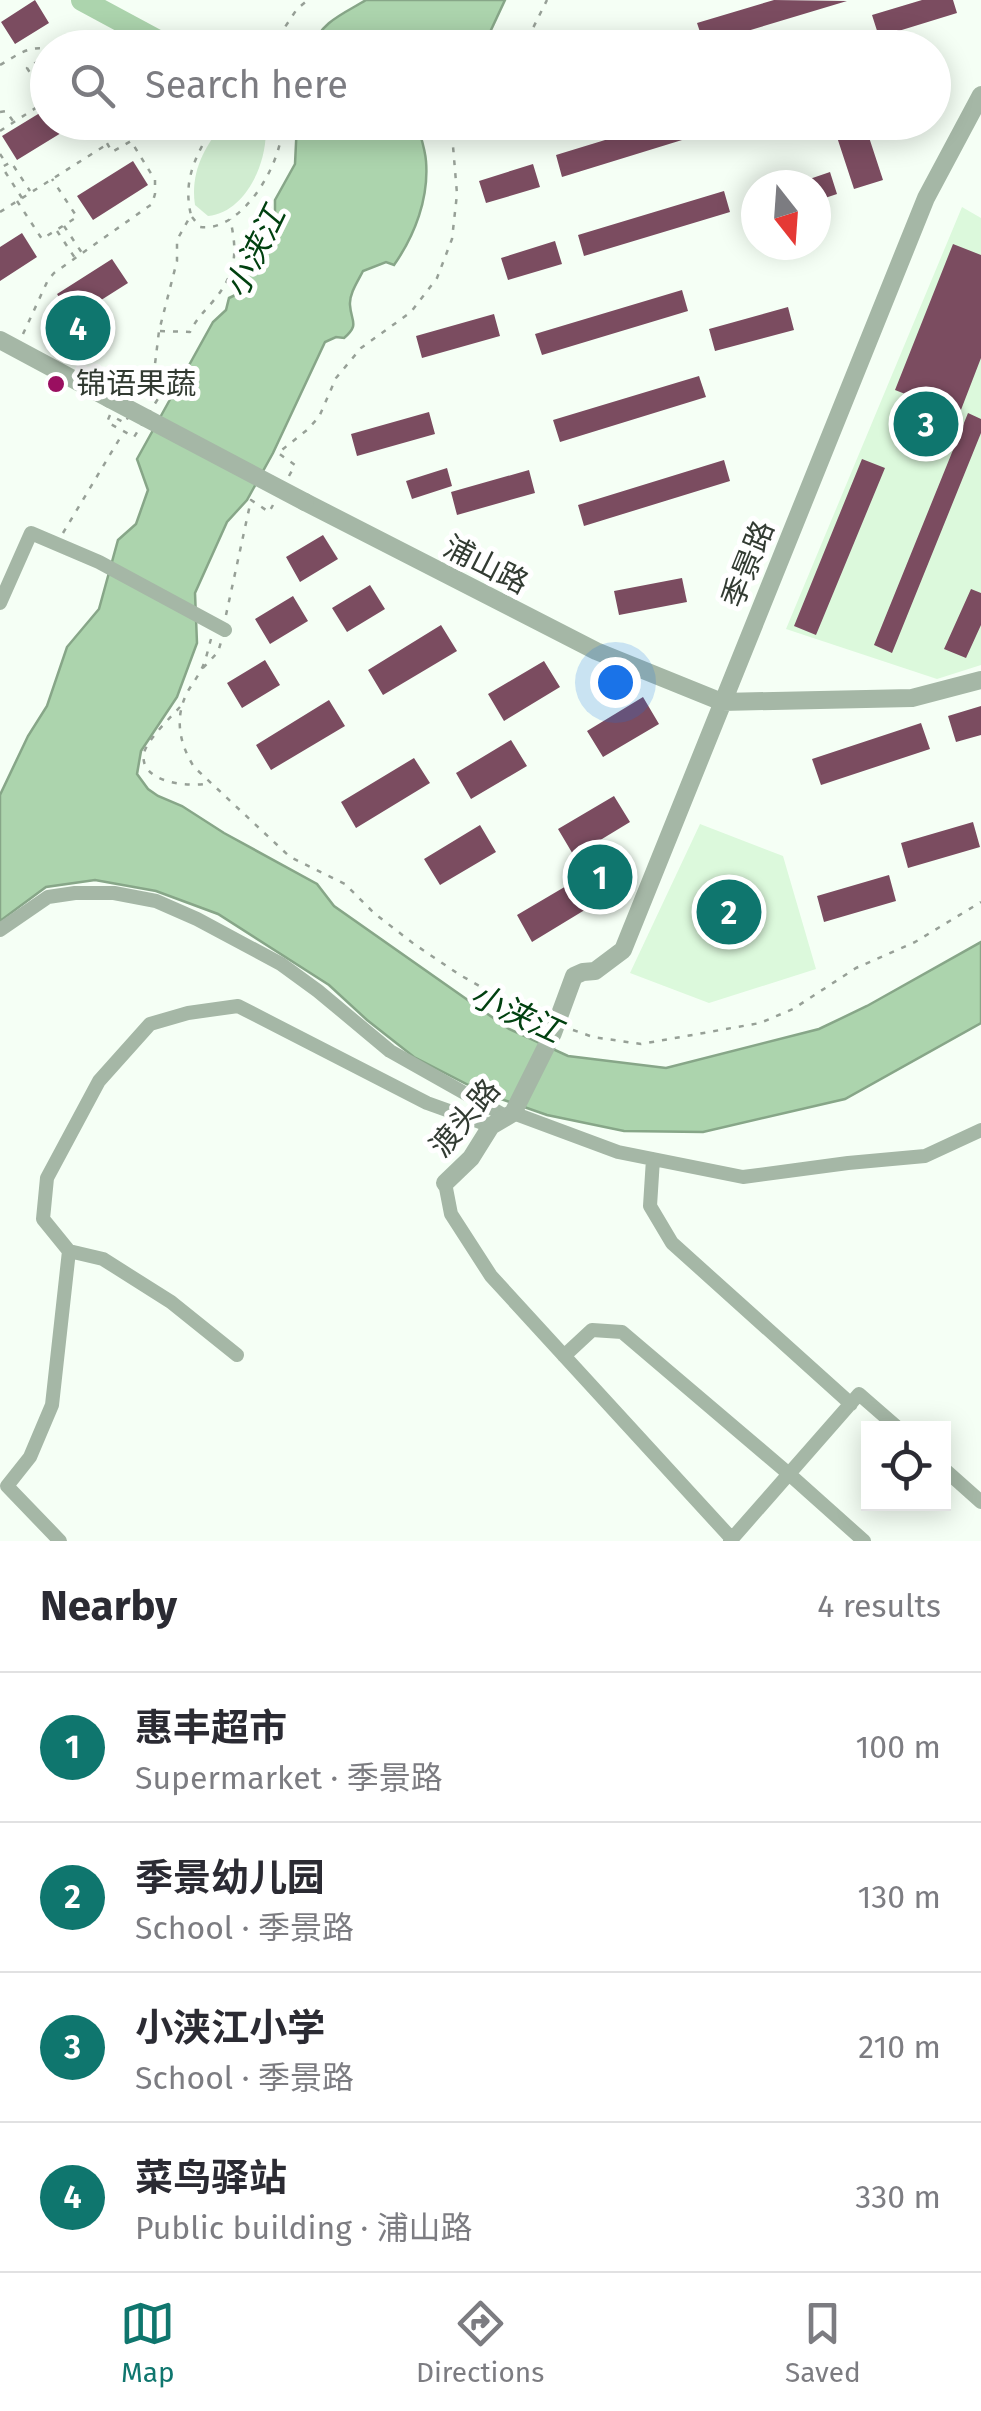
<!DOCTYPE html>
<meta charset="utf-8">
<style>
body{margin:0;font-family:"Fira Sans","Noto Sans SC",sans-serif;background:#f7f7f7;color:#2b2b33}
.controls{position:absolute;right:30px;bottom:30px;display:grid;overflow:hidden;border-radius:0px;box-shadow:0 5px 25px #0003}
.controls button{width:90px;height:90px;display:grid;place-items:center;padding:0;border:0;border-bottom:2px solid #e1e1e2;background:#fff;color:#2b2b33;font:50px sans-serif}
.compass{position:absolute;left:741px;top:170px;width:90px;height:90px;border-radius:50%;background:#fff;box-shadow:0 5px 25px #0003;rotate:163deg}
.you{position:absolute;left:615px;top:682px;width:35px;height:35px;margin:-25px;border:8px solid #fff;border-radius:50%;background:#1a73e8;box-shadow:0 0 0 15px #1a73e833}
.badge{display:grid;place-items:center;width:65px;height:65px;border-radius:50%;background:#0f766e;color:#fff;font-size:32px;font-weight:700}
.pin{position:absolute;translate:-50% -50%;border:5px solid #fff;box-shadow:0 2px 10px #0006}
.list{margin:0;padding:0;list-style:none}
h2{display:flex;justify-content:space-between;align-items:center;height:130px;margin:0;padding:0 40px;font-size:42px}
h2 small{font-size:32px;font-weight:400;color:#7c7c81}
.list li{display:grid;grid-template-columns:65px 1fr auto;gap:30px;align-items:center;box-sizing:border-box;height:150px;padding:0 40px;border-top:2px solid #e1e1e2}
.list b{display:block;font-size:38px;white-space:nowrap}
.list p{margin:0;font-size:32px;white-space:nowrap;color:#7c7c81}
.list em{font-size:32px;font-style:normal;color:#7c7c81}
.icon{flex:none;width:55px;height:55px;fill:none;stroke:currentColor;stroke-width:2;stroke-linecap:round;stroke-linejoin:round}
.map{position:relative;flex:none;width:981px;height:1541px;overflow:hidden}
.search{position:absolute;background:#fff;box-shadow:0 5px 25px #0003;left:30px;right:30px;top:30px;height:110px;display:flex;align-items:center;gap:25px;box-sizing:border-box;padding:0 35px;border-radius:55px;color:#7c7c81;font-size:38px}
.sheet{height:730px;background:#fff}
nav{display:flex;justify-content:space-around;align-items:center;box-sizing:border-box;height:140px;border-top:2px solid #e1e1e2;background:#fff;font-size:28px;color:#7c7c81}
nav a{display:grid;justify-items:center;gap:5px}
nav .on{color:#0f766e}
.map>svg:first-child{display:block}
.built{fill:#dcf9dc}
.green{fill:#d0ecd0}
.water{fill:#acd4ad;stroke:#87a688;stroke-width:2.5}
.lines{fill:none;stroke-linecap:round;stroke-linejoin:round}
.river{stroke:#acd4ad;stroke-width:22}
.building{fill:#7b4c60}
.path{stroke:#97a097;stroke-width:2.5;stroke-dasharray:5 8;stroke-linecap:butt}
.minor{stroke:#a5b7a6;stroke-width:14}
.tertiary{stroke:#a5b7a6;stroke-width:18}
.tertiary-bridge{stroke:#a5b7a6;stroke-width:18}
.poi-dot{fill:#9a0f60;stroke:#fff;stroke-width:4}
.labels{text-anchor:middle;stroke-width:10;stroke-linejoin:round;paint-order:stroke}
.poi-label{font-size:30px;fill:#323b32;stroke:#fff;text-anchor:start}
.street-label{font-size:30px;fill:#323b32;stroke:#fff}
.water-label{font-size:32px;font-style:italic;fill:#014110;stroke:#fff}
</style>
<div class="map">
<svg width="981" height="1541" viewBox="0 0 981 1541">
<rect width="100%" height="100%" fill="#f5fff5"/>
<path class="built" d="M 962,207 L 981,218 L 981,665 L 937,679 L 786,629 Z
M 700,824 L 783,856 L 816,969 L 709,1003 L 630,973 Z"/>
<path class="green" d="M 224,123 L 265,123 C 270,158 247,212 208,216 L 195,205 C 190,173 204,147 224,123 Z"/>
<path class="water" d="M 366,0 L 505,0 L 484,45 L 479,47 L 313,47 C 320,22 345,13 366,0 Z
M 297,123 L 417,123 C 420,135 425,148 426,161 C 429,198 415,235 394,265 L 386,262 L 363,271 C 358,281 349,294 350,305 C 351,322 360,324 344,338 L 336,337 L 325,342 L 273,453 L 247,500 L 227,522 L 195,593 L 197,643 L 177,697 L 141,751 L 137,774 L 148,789 L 158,796 L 182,806 L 224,833 L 317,884 L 334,906 L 509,1029 L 568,1056 L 666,1068 L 819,1029 L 867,1006 L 981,942 L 981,1023 L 845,1099 L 703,1132 L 624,1131 L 547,1115 L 484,1093 L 414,1057 L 367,1020 L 329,985 L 218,914 L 156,891 L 95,880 L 46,887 L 0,921 L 0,795 L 28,736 L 47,706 L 67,647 L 99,609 L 118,540 L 136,524 L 148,490 L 137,459 L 213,322 L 226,310 L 229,298 L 246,290 L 250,251 L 271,229 L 275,214 L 275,200 L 295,164 Z"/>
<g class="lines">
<path class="river" d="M 82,0 L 171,48"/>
</g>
<path class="building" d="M 35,0 L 49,23 L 15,44 L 1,22 Z
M 774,0 L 847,1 L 704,44 L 697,23 Z
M 922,0 L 953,0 L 957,13 L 879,37 L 872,15 Z
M 48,108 L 48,122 L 79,122 L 17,160 L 2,136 Z
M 664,122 L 705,122 L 708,132 L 562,177 L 556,155 Z
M 850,122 L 864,122 L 883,180 L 854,189 L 834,128 Z
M 133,161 L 148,185 L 93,220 L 77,196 Z
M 533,164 L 540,187 L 486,203 L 479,181 Z
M 830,172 L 837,194 L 816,201 L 816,185 L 792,185 Z
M 724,191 L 730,212 L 584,256 L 578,235 Z
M 22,233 L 37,257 L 0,281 L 0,247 Z
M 555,241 L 562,264 L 508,280 L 501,258 Z
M 953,244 L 981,255 L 981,358 L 959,415 L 895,390 Z
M 112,259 L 128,283 L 87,309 L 103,318 L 91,340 L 48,316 L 59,297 L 57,294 Z
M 682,290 L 688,311 L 542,355 L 535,334 Z
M 788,307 L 794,330 L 715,351 L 709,329 Z
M 494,314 L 500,336 L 422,358 L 416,336 Z
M 699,376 L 706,397 L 560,442 L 553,420 Z
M 429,412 L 435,434 L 357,456 L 351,434 Z
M 968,413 L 981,419 L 981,433 L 892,653 L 874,645 Z
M 862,459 L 885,468 L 816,635 L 794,626 Z
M 724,460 L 730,481 L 584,526 L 578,505 Z
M 447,468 L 452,486 L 412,499 L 406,481 Z
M 529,470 L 535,493 L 457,515 L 451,492 Z
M 323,535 L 338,559 L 300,582 L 286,557 Z
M 682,578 L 687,602 L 619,615 L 614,591 Z
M 370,585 L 385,609 L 347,632 L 332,608 Z
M 971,589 L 981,593 L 981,625 L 966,658 L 944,649 Z
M 293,596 L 308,621 L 270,644 L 255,619 Z
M 441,625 L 457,651 L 383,695 L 368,670 Z
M 265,660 L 280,685 L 242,708 L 227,683 Z
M 544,661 L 560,687 L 504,721 L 488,694 Z
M 643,697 L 659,724 L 603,757 L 587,731 Z
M 329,700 L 345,726 L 271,770 L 256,745 Z
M 981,706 L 981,735 L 956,742 L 948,716 Z
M 921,723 L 930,749 L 821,785 L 812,759 Z
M 511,740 L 527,766 L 471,799 L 456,773 Z
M 414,758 L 430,783 L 356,828 L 341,802 Z
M 614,796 L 630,822 L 574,856 L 558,829 Z
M 973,822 L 980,847 L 908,868 L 901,843 Z
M 480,825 L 496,852 L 440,885 L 424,859 Z
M 889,875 L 896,901 L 824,922 L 817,896 Z
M 573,882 L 588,908 L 532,942 L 517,915 Z"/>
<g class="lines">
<path class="path" d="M 271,48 L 297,9 L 308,0
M 518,48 L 533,28 L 547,0
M 0,65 C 16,56 28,45 48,49
M 0,112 L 6,111 L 13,121
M 0,131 L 48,100 L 27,68 L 48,55
M 0,154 L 6,163
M 22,198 L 2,167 L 11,162 L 30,191
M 17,201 L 42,239 L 77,217 L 52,179
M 0,212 L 106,145
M 192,217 L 200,227 C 243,233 285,159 282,122
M 64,226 L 82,253
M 57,231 L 75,258
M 160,331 L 190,332 C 196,319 205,311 214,300 C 236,274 238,252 230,219
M 23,334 L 48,280 L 54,273 L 152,204 L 155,194 L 155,180 L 131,141 L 112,152 L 95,122
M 133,377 L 161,394 L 134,437 L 107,422 L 110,415 L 125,423 L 141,393 L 129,385 Z
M 152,389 L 159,331 L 177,261 L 177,240 L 191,215 C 182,179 197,153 216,122
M 289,476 L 295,465 L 278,453 L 307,430 L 319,417 L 336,378 L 361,348 L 411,312 L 437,278 L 452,239 L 457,194 L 451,122
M 63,533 L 123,433
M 226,615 L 251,500 L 269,512 L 273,505
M 211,639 C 208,649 206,661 201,670 C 197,678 192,684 188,691 C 174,717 179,743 194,767 L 290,857 L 345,884 L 374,913 L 414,944 L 460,975 L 531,1015 L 542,1019
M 203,668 L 218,652 L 221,642
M 180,707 C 170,718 147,740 144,753 C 138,783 191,788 209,783
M 573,1030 L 593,1037 L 641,1044 L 760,1023 L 793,1009 L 856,968 L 915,942 L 981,902"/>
<path class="minor" d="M 0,603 L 31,533 L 99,562 L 225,630
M 0,930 L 48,897 L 75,893 L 114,893 L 156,901 L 197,919 L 281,964 L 318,991 L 390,1051 L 507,1117
M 513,1113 L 618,1152 L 743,1177 L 848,1163 L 925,1156 L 981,1130
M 653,1159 L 650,1206 L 672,1243 L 851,1404
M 445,1183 L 451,1214 L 491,1276 L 732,1539
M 237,1355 L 171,1302 L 103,1259 L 69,1251 L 43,1219 L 47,1178 L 99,1081 L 150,1024 L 188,1013 L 238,1006 L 427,1103 L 491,1126
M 564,1356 L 592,1330 L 622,1332 L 789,1474 L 864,1541
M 944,1469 L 981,1502
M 60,1541 L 7,1486 L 30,1457 L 52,1405 L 69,1251
M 730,1541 L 859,1394 L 898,1428"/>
<path class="tertiary" d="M 0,340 L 110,399
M 305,502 L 596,651 L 722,702 L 912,698 L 981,680
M 445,1183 L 471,1158 L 491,1126 L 513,1113 L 553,1033 L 574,976 L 583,972 L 595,971 L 623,950 L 926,198 L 981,95"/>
<path class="tertiary-bridge" d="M 110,399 L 305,502"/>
</g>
<circle class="poi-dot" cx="56" cy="384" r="10"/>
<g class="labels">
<g class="poi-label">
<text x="76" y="394">锦语果蔬</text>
</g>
<g class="street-label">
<text transform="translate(748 564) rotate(-68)" y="10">季景路</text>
<text transform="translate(486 565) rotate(27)" y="10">浦山路</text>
<text transform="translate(465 1118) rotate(-50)" y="10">渡头路</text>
</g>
<g class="water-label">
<text transform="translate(255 252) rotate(-64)" y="11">小浃江</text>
<text transform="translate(516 1013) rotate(25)" y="11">小浃江</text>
</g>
</g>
</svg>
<div class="controls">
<button><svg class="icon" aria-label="locate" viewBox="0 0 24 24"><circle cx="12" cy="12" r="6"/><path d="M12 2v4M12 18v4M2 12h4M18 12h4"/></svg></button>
</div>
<svg class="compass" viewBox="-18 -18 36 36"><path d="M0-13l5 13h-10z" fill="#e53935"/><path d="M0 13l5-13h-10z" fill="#7c7c81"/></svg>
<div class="you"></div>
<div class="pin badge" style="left:600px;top:877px">1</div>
<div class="pin badge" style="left:729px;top:912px">2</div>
<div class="pin badge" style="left:926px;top:424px">3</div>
<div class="pin badge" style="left:78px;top:328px">4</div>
<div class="search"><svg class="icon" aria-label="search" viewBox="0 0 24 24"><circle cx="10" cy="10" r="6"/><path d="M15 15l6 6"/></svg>Search here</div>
</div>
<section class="sheet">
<h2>Nearby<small>4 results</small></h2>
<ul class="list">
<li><span class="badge">1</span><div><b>惠丰超市</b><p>Supermarket · 季景路</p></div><em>100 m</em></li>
<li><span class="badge">2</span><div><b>季景幼儿园</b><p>School · 季景路</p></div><em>130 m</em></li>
<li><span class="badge">3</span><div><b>小浃江小学</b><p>School · 季景路</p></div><em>210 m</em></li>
<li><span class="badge">4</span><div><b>菜鸟驿站</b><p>Public building · 浦山路</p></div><em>330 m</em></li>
</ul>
</section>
<nav>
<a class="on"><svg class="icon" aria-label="map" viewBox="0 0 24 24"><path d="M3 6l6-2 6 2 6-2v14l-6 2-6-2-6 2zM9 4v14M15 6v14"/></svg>Map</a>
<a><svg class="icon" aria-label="directions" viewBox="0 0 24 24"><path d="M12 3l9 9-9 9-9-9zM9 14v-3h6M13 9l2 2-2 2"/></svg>Directions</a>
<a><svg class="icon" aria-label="saved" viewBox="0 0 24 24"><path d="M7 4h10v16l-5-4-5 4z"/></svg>Saved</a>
</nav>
